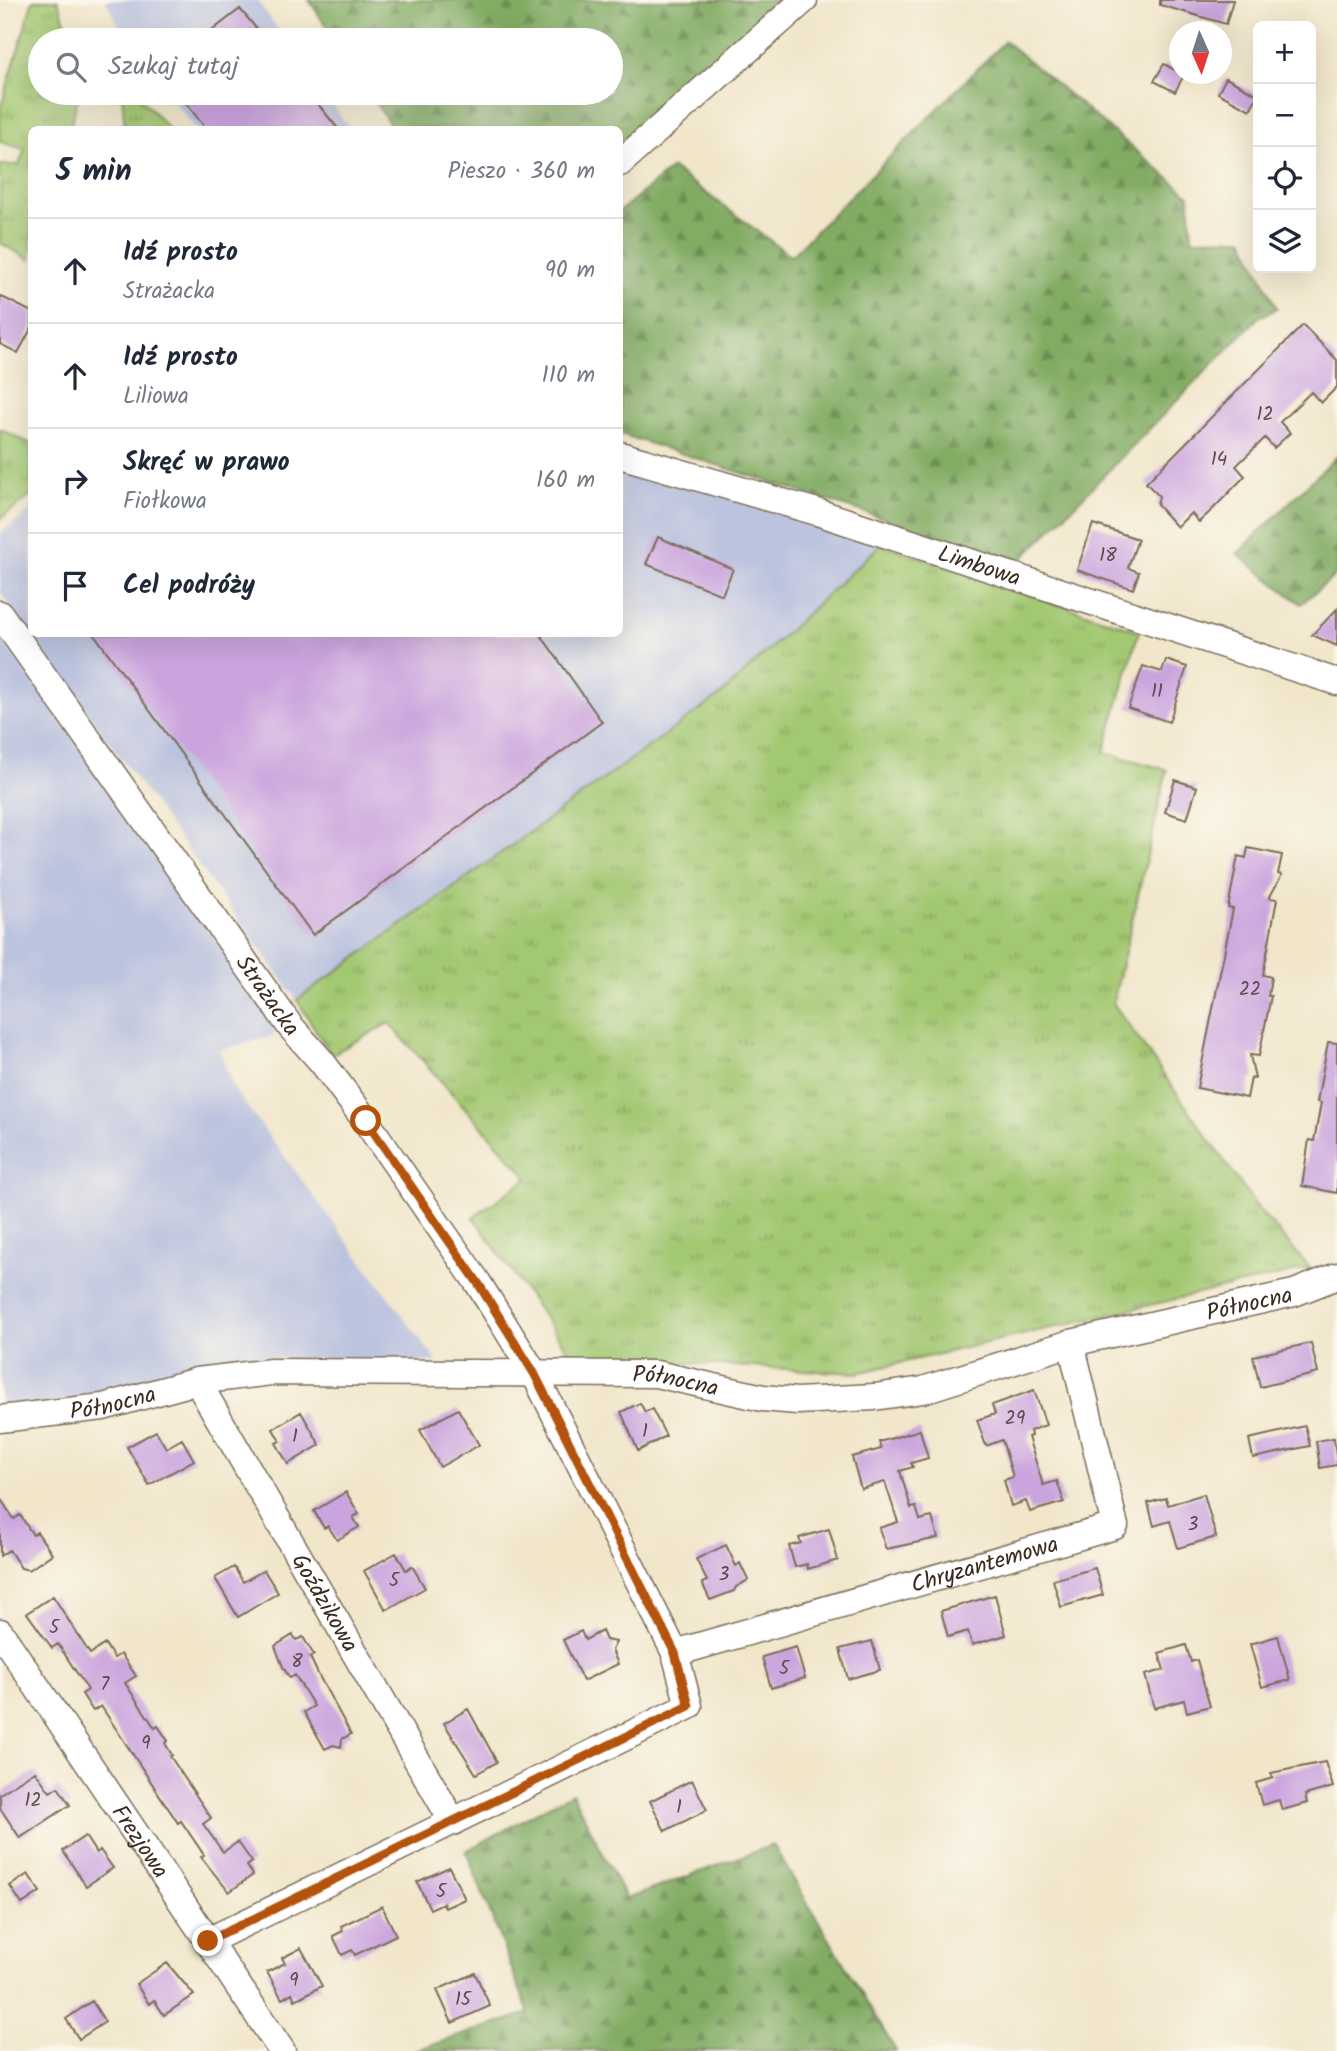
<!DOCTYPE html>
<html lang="pl">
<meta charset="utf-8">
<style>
body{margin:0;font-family:Kalam,sans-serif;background:#f2f2f3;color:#1f2937}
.controls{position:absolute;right:21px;top:21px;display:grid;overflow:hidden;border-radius:10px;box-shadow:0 7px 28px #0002}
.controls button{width:63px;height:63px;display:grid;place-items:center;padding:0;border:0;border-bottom:2px solid #e0e1e3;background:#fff;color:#1f2937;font:35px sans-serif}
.compass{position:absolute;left:1169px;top:21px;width:63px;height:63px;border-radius:50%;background:#fff;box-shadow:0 7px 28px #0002;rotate:177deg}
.stop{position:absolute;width:21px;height:21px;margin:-16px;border:5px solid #b45309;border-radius:50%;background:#fff}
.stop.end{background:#b45309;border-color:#fff;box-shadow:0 2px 7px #0008}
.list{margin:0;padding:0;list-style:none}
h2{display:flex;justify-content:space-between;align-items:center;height:91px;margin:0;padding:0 28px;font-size:30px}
h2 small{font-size:23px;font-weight:400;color:#747a83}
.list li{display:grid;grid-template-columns:46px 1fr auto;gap:21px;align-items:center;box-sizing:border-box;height:105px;padding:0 28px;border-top:2px solid #e0e1e3}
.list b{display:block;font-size:26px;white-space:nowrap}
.list p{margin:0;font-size:23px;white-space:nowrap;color:#747a83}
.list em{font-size:23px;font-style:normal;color:#747a83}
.icon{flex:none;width:38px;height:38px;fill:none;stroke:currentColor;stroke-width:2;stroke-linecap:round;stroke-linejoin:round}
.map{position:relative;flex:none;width:1337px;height:2051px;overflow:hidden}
.search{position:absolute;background:#fff;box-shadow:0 7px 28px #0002;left:28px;top:28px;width:595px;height:77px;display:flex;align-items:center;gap:18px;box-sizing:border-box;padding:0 24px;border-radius:38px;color:#747a83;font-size:26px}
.panel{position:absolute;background:#fff;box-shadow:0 7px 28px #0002;left:28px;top:126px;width:595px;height:511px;border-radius:10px}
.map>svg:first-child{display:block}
.industrial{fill:#bcc3de}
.grass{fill:url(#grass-tufts);stroke:#6f7948;stroke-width:2}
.forest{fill:url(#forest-firs);stroke:#5e6b41;stroke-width:2}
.building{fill:#caa4de}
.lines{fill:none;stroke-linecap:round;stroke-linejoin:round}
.minor-casing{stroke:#7b6c5a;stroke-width:29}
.minor{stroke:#fff;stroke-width:26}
.route{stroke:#b45309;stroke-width:9}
.labels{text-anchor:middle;stroke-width:5;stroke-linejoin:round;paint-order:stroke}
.number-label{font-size:19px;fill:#5f484e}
.street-label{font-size:23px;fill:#3b2a1e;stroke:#fbf7ec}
</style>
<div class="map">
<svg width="1337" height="2051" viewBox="0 0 1337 2051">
<defs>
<pattern id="grass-tufts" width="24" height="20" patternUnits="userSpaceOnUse" patternTransform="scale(1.75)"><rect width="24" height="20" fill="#a3c872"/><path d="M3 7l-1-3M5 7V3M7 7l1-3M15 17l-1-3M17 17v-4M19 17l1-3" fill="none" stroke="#86a35d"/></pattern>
<pattern id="forest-firs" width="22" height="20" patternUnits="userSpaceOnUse" patternTransform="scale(1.75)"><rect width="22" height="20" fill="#82ac64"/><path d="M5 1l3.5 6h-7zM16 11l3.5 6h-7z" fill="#6c8c52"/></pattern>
</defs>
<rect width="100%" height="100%" fill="#fbf7ec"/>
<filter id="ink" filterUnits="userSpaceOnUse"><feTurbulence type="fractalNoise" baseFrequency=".0143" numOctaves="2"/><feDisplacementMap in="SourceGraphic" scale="14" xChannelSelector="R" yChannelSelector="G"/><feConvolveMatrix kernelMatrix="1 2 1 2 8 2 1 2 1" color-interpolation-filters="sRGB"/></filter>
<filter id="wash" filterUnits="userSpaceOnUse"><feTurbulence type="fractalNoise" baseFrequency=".00686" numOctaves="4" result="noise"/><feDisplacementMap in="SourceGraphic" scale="28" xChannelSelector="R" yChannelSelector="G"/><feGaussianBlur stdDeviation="1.57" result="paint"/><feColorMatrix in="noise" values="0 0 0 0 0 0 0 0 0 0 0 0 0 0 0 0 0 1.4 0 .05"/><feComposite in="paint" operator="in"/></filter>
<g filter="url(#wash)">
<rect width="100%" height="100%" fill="#f1e6ca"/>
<path class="industrial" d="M 105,0 L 257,0 L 286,40 L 127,40 Z
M 167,93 L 324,93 L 350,129 L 196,129 Z
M 620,465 L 881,544 L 722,694 L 297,1000 L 0,592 L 0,534 L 31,511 L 32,634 L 620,634 Z
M 0,636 L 276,1025 L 274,1036 L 219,1050 L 234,1089 L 437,1362 L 248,1357 L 53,1404 L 0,1409 Z"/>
<path class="grass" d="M 33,0 L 58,0 L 71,40 L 40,40 L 40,93 L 79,93 L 70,129 L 32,130 L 31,260 L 0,243 L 0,165 L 19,165 L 25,149 L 0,142 L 0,110 Z
M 122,93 L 136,93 L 169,129 L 125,129 Z
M 0,429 L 31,444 L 32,495 L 0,519 Z
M 881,544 L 1139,631 L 1104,752 L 1167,770 L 1113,1003 L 1259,1210 L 1310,1268 L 857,1373 L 614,1359 L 576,1362 L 473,1217 L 528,1178 L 389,1023 L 331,1055 L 297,1000 L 722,694 Z"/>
<path class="forest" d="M 309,0 L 785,0 L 725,59 L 620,145 L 620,130 L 393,129 L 369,93 L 611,93 L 611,40 L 335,40 Z
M 1005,41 L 1189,195 L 1192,239 L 1243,238 L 1277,309 L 1259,317 L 1019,562 L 620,434 L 620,211 L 672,168 L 791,256 Z
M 1337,456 L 1337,574 L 1301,604 L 1237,554 Z
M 572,1793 L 626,1899 L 773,1845 L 896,2051 L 413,2051 L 529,2013 L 466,1851 Z"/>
<g id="blocks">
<path class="building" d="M 1160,0 L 1233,0 L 1226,24 L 1160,5 Z
M 240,9 L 266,40 L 200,40 Z
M 1164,64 L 1184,75 L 1175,92 L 1154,81 Z
M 1226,78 L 1258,95 L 1250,110 L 1218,93 Z
M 178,93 L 309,93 L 339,130 L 207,130 Z
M 0,296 L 32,312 L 32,327 L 18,353 L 0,344 Z
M 1303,325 L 1337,360 L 1337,387 L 1321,403 L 1311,392 L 1280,422 L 1290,433 L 1274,448 L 1265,438 L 1236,466 L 1245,476 L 1213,509 L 1199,522 L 1191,513 L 1177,527 L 1157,505 L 1159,496 L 1146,483 Z
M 1093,524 L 1138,539 L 1128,568 L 1139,572 L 1133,589 L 1077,570 Z
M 658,537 L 733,569 L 722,595 L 646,564 Z
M 1337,609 L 1337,646 L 1312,635 Z
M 94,634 L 540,634 L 602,722 L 313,935 Z
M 1166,660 L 1187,667 L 1169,722 L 1128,708 L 1143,666 L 1162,672 Z
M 1175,780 L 1197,787 L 1187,819 L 1165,812 Z
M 1248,848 L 1282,855 L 1278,874 L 1282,875 L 1269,898 L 1277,899 L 1263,975 L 1271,977 L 1268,996 L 1271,996 L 1259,1056 L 1250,1055 L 1255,1078 L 1251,1078 L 1247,1098 L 1197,1088 L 1233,909 L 1228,908 L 1238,856 L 1246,858 Z
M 1328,1042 L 1337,1043 L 1337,1193 L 1302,1186 L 1309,1140 L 1314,1141 L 1321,1103 L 1317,1102 Z
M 1311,1343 L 1318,1373 L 1260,1387 L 1253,1356 Z
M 1034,1390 L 1046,1425 L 1030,1431 L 1031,1436 L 1028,1437 L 1043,1485 L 1057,1481 L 1064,1502 L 1030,1512 L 1026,1501 L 1011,1506 L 1004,1480 L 1013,1477 L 1002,1440 L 986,1446 L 977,1420 L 995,1414 L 992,1405 Z
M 640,1403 L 645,1412 L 652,1409 L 666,1436 L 638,1451 L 621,1412 Z
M 458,1409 L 479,1445 L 440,1467 L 420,1430 Z
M 301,1412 L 320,1445 L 288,1464 L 276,1443 L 280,1441 L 273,1429 Z
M 1305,1426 L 1310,1446 L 1253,1458 L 1249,1439 Z
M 920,1430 L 928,1458 L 911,1463 L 913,1467 L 900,1471 L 911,1508 L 916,1507 L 920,1520 L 932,1517 L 938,1538 L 886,1549 L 879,1528 L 898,1522 L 885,1482 L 861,1489 L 852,1457 L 881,1449 L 879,1442 Z
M 156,1431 L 166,1448 L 182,1439 L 194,1460 L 149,1485 L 127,1447 Z
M 1334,1438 L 1337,1465 L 1320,1468 L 1316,1441 Z
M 346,1492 L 359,1514 L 353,1517 L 359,1527 L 337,1540 L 328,1526 L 324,1528 L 314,1511 Z
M 1204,1494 L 1216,1537 L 1178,1548 L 1170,1521 L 1154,1526 L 1148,1503 L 1166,1498 L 1168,1505 Z
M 0,1498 L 14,1519 L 20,1515 L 33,1535 L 37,1532 L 52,1554 L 29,1570 L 21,1568 L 9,1550 L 0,1556 Z
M 829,1529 L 838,1560 L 808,1569 L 807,1564 L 795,1567 L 789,1546 L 801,1543 L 799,1538 Z
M 726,1545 L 736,1566 L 740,1563 L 748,1580 L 736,1587 L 734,1591 L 710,1600 L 702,1583 L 707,1581 L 696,1559 Z
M 396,1553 L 406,1570 L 412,1566 L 425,1588 L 386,1610 L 364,1571 Z
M 234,1567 L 243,1582 L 264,1570 L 278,1593 L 238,1617 L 215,1578 Z
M 1095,1568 L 1103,1595 L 1061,1607 L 1053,1580 Z
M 995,1595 L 1006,1635 L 972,1645 L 968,1631 L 948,1637 L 941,1611 Z
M 53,1596 L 90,1654 L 105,1644 L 114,1658 L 121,1654 L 136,1676 L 125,1683 L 155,1728 L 158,1726 L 168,1741 L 165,1743 L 172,1755 L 170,1756 L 211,1818 L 203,1824 L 223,1852 L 238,1842 L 252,1862 L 247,1866 L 253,1875 L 229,1892 L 201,1857 L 204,1855 L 181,1821 L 178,1823 L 101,1706 L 93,1711 L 82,1694 L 88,1690 L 58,1644 L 52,1648 L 27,1613 Z
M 581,1631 L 585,1640 L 602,1631 L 606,1640 L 616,1642 L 612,1650 L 618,1664 L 583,1681 L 563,1640 Z
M 293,1635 L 296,1640 L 303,1637 L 314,1655 L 310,1657 L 318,1674 L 351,1734 L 342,1739 L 341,1747 L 333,1745 L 325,1749 L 304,1712 L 314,1706 L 295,1675 L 290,1678 L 283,1667 L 275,1646 Z
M 1278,1636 L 1290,1680 L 1262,1687 L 1250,1644 Z
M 872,1641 L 880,1670 L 848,1679 L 840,1649 Z
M 1186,1645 L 1191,1662 L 1197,1660 L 1210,1706 L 1187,1712 L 1184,1700 L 1154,1708 L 1145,1675 L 1164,1670 L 1159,1653 Z
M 796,1647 L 805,1678 L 771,1688 L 762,1657 Z
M 468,1709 L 497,1762 L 476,1774 L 444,1723 Z
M 1325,1762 L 1333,1787 L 1305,1795 L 1307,1803 L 1282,1810 L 1279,1800 L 1262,1805 L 1256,1783 L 1273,1778 L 1271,1773 Z
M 35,1771 L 50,1792 L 58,1787 L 70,1805 L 20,1838 L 0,1808 L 0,1794 Z
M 692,1780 L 707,1810 L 665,1831 L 650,1801 Z
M 85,1836 L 96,1853 L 100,1850 L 113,1868 L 86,1886 L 63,1851 Z
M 449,1867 L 465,1899 L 445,1908 L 443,1903 L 430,1909 L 417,1882 Z
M 28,1874 L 40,1892 L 22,1904 L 10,1886 Z
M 382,1906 L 396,1935 L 355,1955 L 352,1950 L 342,1955 L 333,1936 L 343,1931 L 341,1926 Z
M 301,1948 L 322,1986 L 295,2000 L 292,1993 L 282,1999 L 267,1972 L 285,1963 L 282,1958 Z
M 167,1963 L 194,1995 L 164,2015 L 154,2000 L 149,2004 L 136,1984 Z
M 475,1973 L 490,2006 L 452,2023 L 437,1990 Z
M 92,2001 L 105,2022 L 79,2039 L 66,2019 Z"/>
</g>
</g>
<g filter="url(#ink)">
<use href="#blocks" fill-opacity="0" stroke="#7b6c5a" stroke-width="2"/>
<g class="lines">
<g class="minor-casing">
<g id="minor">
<path d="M 620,163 L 804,0"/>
<path id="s1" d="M 620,455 L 817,512 L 1337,682"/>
<path id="s2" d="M 0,614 L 290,1026 L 322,1062 L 366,1121 L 478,1283 L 534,1373 L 675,1653 L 689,1706 L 208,1941"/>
<path id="s3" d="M 197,1381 L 453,1822"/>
<path id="s4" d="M 0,1419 L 103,1407 L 197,1381 L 271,1372 L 656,1374 L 763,1398 L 797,1401 L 874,1397 L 923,1390 L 1071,1343 L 1294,1293 L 1337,1276"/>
<path id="s5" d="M 0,1632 L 282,2051"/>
<path id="s6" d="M 675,1653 L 1115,1526 L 1071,1343"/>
</g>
</g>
<use href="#minor" class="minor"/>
</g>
</g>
<g class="lines" filter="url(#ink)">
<path class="route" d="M 208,1941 L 689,1706 L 675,1653 L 534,1373 L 478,1283 L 366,1121"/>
</g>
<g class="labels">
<g class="number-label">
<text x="1265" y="420">12</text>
<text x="1219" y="465">14</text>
<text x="1108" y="561">18</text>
<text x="1157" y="697">11</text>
<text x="1250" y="995">22</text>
<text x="1015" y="1424">29</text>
<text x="645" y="1437">1</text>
<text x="295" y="1442">1</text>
<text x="1193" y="1530">3</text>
<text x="724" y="1580">3</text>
<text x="394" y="1586">5</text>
<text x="54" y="1633">5</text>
<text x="297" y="1667">8</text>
<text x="784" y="1674">5</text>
<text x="105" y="1690">7</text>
<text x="146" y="1749">9</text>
<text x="33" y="1806">12</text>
<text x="679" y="1813">1</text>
<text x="441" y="1897">5</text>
<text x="294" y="1986">9</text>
<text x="463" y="2005">15</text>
</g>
<g class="street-label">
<text dy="8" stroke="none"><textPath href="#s1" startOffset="376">Limbowa</textPath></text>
<text dy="8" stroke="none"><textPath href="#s2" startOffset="466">Strażacka</textPath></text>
<text dy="8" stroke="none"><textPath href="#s4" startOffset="1269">Północna</textPath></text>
<text dy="8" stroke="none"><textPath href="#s4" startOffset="681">Północna</textPath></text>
<text dy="8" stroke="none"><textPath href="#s4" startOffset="114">Północna</textPath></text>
<text dy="8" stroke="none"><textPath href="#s6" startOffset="322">Chryzantemowa</textPath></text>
<text dy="8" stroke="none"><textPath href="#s3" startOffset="256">Goździkowa</textPath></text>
<text dy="8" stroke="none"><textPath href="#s5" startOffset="252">Frezjowa</textPath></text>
</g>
</g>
</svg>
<div class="controls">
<button>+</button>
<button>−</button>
<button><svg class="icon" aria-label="locate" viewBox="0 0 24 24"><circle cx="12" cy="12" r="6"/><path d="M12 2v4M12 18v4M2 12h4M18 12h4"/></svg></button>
<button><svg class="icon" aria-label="layers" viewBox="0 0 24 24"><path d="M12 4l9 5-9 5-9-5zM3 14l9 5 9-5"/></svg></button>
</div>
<svg class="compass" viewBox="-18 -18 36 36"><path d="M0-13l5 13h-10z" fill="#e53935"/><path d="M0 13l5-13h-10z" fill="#747a83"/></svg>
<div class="stop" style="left:366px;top:1121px"></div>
<div class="stop end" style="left:208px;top:1941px"></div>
<div class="search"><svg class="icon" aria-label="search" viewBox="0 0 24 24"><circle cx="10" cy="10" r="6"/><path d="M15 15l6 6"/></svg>Szukaj tutaj</div>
<section class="panel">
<h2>5 min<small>Pieszo · 360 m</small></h2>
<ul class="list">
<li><svg class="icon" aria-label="ahead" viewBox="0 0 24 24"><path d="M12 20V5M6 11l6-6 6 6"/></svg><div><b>Idź prosto</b><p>Strażacka</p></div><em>90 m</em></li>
<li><svg class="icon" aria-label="ahead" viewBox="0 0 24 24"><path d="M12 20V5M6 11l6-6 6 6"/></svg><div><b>Idź prosto</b><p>Liliowa</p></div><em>110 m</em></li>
<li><svg class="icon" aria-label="right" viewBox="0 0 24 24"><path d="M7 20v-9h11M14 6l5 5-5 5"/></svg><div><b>Skręć w prawo</b><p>Fiołkowa</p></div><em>160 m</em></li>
<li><svg class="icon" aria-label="arrive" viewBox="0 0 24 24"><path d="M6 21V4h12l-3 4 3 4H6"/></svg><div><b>Cel podróży</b></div></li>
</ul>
</section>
</div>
